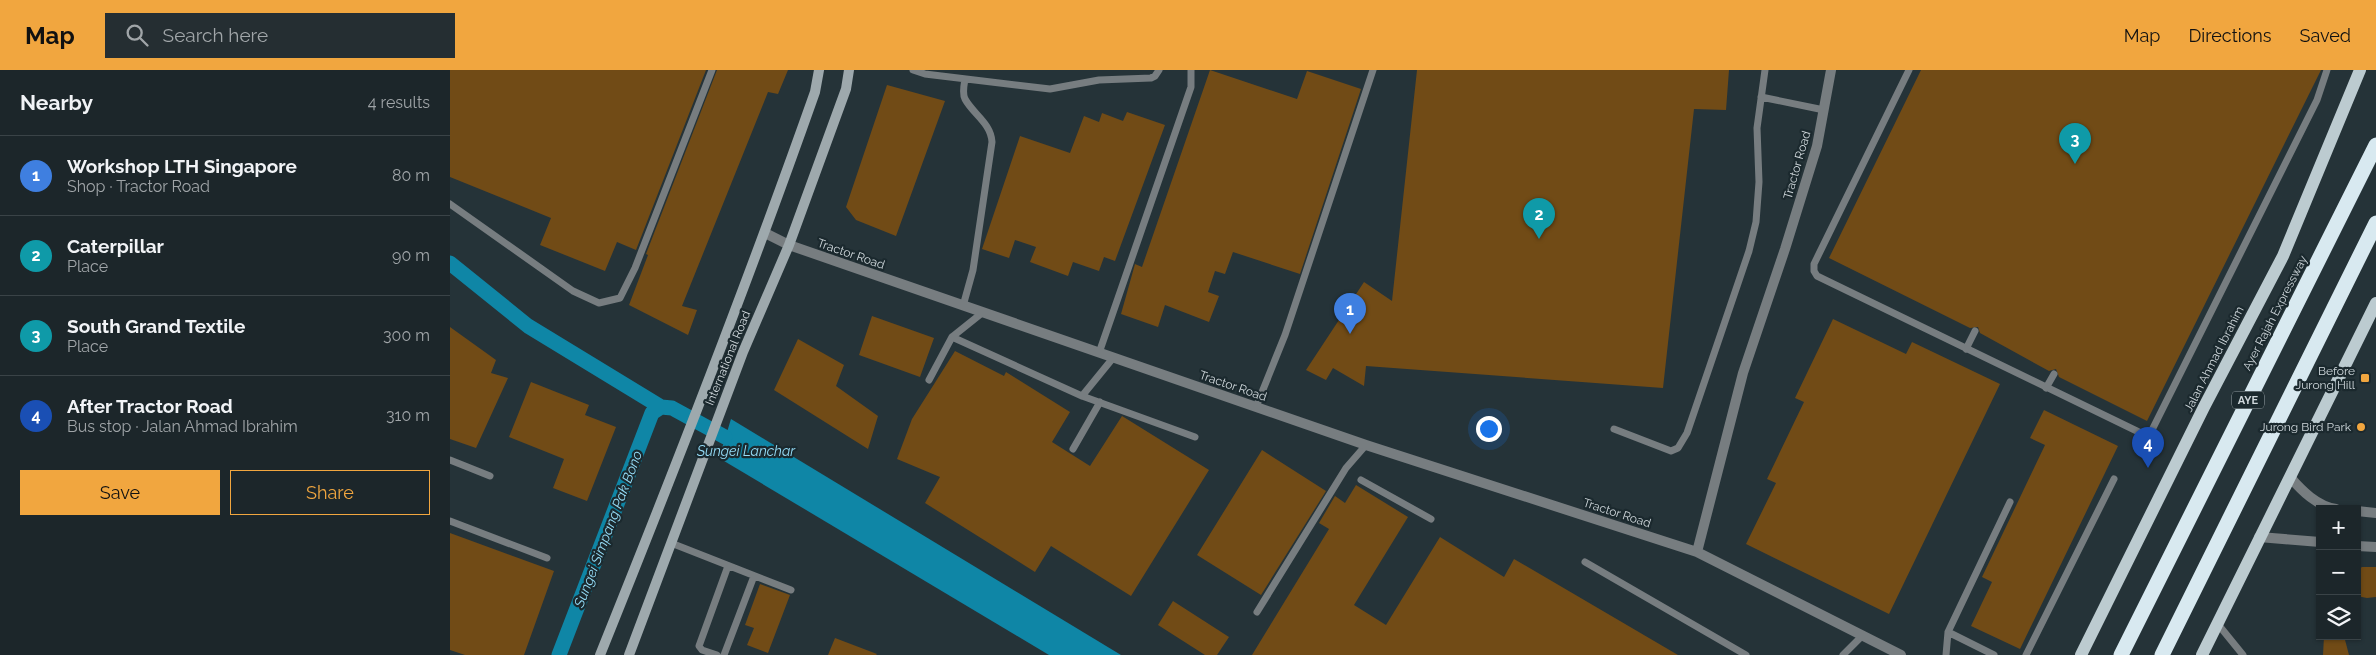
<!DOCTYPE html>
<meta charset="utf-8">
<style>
body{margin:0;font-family:Raleway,sans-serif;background:#252e32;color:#f1f3f6}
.controls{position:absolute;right:15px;bottom:15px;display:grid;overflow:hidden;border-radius:0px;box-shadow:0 1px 4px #0004}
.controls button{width:45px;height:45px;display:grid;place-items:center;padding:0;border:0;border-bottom:1px solid #3a4347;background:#1c262a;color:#f1f3f6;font:25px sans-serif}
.you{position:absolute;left:1038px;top:358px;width:18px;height:18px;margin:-12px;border:4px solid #fff;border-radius:50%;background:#1a73e8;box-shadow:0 0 0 8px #1a73e833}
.badge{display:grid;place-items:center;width:32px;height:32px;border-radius:50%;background:#f1a63f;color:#fff;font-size:16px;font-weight:700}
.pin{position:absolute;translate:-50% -41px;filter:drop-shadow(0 1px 2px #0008)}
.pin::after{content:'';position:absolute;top:26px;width:18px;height:15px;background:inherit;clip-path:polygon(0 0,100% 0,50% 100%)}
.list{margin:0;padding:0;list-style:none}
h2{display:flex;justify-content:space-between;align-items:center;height:65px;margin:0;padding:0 20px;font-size:21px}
h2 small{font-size:16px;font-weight:400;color:#a0a5a8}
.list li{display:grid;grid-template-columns:32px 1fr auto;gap:15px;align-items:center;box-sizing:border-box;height:80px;padding:0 20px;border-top:1px solid #3a4347}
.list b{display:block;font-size:19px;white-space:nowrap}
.list p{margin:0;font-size:16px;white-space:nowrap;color:#a0a5a8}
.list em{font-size:16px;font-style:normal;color:#a0a5a8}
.actions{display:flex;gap:10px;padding:15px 20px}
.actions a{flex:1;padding:11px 0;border:1px solid #f1a63f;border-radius:0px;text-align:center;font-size:18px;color:#f1a63f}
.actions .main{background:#f1a63f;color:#111}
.icon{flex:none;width:28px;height:28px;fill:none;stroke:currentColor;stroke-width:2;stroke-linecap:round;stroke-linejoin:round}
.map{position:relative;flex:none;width:1926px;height:585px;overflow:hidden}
header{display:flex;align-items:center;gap:30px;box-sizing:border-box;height:70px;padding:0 25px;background:#f1a63f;color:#111}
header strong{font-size:24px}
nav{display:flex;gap:28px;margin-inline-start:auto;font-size:18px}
.search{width:350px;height:45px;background:#252e32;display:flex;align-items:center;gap:12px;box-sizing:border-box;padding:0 18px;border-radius:0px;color:#a0a5a8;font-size:19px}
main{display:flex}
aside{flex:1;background:#1c262a}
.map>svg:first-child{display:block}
.water{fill:#0f86a6}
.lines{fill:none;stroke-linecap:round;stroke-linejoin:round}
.canal{stroke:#0f86a6;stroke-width:15}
.building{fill:#714b16}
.service{stroke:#777d80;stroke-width:7}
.minor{stroke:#777d80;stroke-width:10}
.secondary{stroke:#9ea9ad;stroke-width:10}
.primary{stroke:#bccbd0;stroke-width:12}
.motorway{stroke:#d8e9f0;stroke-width:15}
.poi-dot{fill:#f1a63f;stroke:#1b292e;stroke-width:2}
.labels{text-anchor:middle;stroke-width:4.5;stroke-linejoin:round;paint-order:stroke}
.shield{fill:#1b292e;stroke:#99a3a7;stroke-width:1}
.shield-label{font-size:11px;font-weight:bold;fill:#cfd7db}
.street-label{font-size:12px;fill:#cfd7db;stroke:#1b292e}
.poi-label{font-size:12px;fill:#cfd7db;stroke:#1b292e;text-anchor:end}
.water-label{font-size:14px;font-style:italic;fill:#95ddf8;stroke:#1b292e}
</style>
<header>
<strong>Map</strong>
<div class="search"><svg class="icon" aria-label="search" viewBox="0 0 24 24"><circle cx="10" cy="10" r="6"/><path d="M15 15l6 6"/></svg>Search here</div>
<nav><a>Map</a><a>Directions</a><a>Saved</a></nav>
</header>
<main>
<aside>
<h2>Nearby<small>4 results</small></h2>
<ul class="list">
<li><span class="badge" style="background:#3f7fe0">1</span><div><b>Workshop LTH Singapore</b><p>Shop · Tractor Road</p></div><em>80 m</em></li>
<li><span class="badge" style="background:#0f9aa8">2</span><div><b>Caterpillar</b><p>Place</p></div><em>90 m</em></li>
<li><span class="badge" style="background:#0f9aa8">3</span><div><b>South Grand Textile</b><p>Place</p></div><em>300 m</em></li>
<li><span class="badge" style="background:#1a4fb4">4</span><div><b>After Tractor Road</b><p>Bus stop · Jalan Ahmad Ibrahim</p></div><em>310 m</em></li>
</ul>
<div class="actions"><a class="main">Save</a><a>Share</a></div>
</aside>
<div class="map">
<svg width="1926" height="585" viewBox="0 0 1926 585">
<rect width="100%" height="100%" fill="#253338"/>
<path class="water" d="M 281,349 L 671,585 L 599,585 L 269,388 Z"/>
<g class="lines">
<path class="canal" d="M 0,193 L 78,256 L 211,337 L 222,338 L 275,367
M 109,585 L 202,343 L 211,337"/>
</g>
<path class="building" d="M 0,0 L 256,0 L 186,180 L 167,172 L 155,201 L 90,175 L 101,148 L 0,107 Z
M 267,0 L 338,0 L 328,24 L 318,22 L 232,236 L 247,240 L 238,265 L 179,235 L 198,185 L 196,184 Z
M 760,0 L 847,29 L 857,1 L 911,19 L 850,204 L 783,182 L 775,204 L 765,201 L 758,222 L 769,226 L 759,252 L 715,235 L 708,257 L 671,244 L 685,194 L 692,197 Z
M 967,0 L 1279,0 L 1276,40 L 1244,39 L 1213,318 L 916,296 L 914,316 L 883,298 L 876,310 L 856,300 L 914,212 L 942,231 Z
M 1471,0 L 1871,0 L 1697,351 L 1609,307 L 1606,299 L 1599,301 L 1530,263 L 1528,257 L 1520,258 L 1379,188 Z
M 437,15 L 495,31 L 446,166 L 406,150 L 396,137 Z
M 677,42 L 715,55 L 665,191 L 654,187 L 649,201 L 623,192 L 618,206 L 580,192 L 586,177 L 565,170 L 559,188 L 532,179 L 570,66 L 620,83 L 634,46 L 649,52 L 652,43 L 673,51 Z
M 422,246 L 484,268 L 470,307 L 409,285 Z
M 1383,249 L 1456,284 L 1462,272 L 1550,314 L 1439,544 L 1296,474 L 1326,413 L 1317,409 L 1354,332 L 1345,328 Z
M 0,257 L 46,290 L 41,303 L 58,308 L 26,378 L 0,369 Z
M 348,269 L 394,295 L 386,316 L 428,346 L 418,379 L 324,320 Z
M 505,281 L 554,306 L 556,302 L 620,342 L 602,372 L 640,396 L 672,346 L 759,400 L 681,526 L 601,476 L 585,502 L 475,433 L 490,407 L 447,389 L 462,349 Z
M 81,312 L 139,335 L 135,345 L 166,357 L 137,431 L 103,418 L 114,389 L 59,367 Z
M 1594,340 L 1668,376 L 1570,579 L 1521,556 L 1542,512 L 1532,507 L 1595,375 L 1580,368 Z
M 812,380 L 876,421 L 811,525 L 747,485 Z
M 906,415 L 958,447 L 904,535 L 936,555 L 990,467 L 1054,507 L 1064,489 L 1228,585 L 802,585 L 879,459 L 869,453 L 885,426 L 895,433 Z
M 0,463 L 104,501 L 74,585 L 15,585 L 0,580 Z
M 1912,497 L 1926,497 L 1926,527 L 1917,528 L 1907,526 L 1907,500 Z
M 310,514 L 340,525 L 318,583 L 297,575 L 304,558 L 295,555 Z
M 723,531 L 779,567 L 767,585 L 755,585 L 708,555 Z
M 1874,566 L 1894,566 L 1899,585 L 1873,585 Z
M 385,568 L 427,584 L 426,585 L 378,585 Z"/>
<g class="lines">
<path class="service" d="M 463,0 L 475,4 L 600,19 L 649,10 L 701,8 L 705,6 L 709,0
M 1459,0 L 1364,194 L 1364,201 L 1367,206 L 1695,365 L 1702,360 L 1867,30 L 1877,0
M 1311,27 L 1374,40
M 0,134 L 123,221 L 149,233 L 170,228 L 185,198 L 262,0
M 513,236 L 523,200 L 542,72 C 541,53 523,44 515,29 C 512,23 514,15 515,9
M 502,267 L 632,326 L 745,367
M 1516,279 L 1525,261
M 649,283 L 741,17 L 741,0
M 479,310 L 502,267 L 532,243
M 1596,318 L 1604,304
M 632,326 L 663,288
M 806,337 L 835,265 L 923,0
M 1164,359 L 1221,381 L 1228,378 L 1237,363 L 1299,181 L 1306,152 L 1309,112 L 1307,58 L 1315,0
M 623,379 L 650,332
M 0,390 L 40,406
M 911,410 L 981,449
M 0,451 L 97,488
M 221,473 L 341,520
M 1135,492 L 1296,585
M 807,542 L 896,398 L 916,375
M 1767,553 L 1793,585
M 1498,562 L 1544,585
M 267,585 L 252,580 L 249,576 L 278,496
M 274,585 L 304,506
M 1393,585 L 1413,565
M 1496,585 L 1498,562 L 1560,432
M 1576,585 L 1664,409"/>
<path class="minor" d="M 315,163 L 339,175 L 916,375 L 1247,482 L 1451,585
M 1840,407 C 1852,421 1867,436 1886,439
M 1907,441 L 1926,443
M 1809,467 L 1870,472
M 1907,476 L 1926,477
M 1247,482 L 1293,303 L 1335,179 L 1367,76 L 1381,0"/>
<path class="secondary" d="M 150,585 C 225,399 298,212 365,22 L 369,0
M 179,585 L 293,282 L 339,175 L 396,19 L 399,0"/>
<path class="primary" d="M 1631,585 L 1754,337 L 1833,186 L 1910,0
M 1752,585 L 1926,233"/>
<path class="motorway" d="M 1671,585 L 1926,75
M 1712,585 L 1926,153"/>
</g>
<g class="poi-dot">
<rect x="1910" y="303" width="10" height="10" rx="2.5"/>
<circle cx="1911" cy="357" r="5"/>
</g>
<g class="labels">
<rect class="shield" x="1782" y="321.5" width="32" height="17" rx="4"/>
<g class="shield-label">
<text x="1798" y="334">AYE</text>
</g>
<g class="street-label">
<text transform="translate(1347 95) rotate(-74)" y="4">Tractor Road</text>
<text transform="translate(401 184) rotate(19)" y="4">Tractor Road</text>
<text transform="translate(1825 243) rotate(-63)" y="4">Ayer Rajah Expressway</text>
<text transform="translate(278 288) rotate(-68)" y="4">International Road</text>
<text transform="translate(1764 289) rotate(-63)" y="4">Jalan Ahmad Ibrahim</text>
<text transform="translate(783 316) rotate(19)" y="4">Tractor Road</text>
<text transform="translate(1167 443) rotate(18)" y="4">Tractor Road</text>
</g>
<g class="poi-label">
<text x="1905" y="305">Before<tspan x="1905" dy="14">Jurong Hill</tspan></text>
<text x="1901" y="361">Jurong Bird Park</text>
</g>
<g class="water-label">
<text x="296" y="386">Sungei Lanchar</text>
<text transform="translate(158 459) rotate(-69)" y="5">Sungei Simpang Pak Bono</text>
</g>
</g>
</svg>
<div class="controls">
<button>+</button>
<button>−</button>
<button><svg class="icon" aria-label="layers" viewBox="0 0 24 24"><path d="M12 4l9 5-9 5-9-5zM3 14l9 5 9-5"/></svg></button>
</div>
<div class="you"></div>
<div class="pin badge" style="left:900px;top:264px;background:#3f7fe0">1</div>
<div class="pin badge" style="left:1089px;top:169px;background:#0f9aa8">2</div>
<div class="pin badge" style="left:1625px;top:94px;background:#0f9aa8">3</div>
<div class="pin badge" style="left:1698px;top:398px;background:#1a4fb4">4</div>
</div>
</main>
